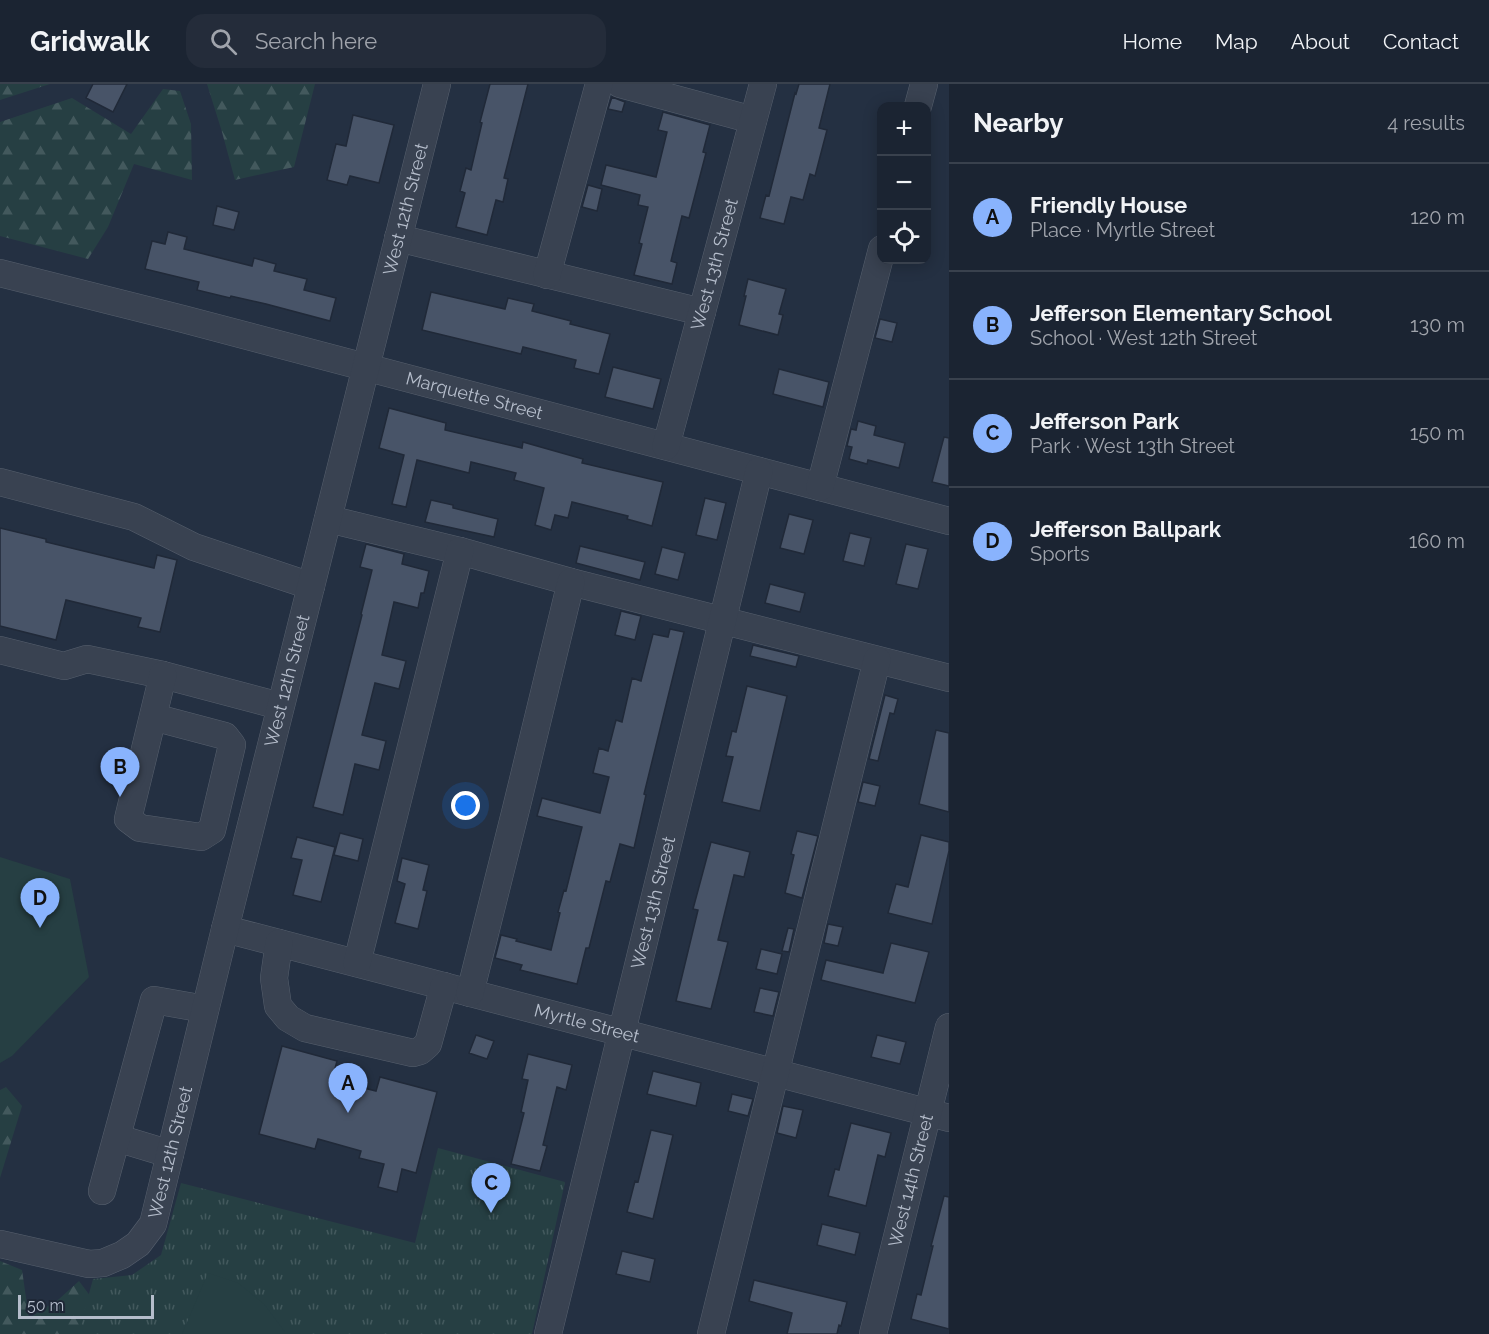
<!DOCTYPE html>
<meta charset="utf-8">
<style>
body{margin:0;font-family:Raleway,sans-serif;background:#242c3a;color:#f1f3f6}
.controls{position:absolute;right:18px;top:18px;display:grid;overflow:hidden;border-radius:12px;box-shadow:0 3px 15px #0003}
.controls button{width:54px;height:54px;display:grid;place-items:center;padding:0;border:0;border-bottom:2px solid #39414d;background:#1b2432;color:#f1f3f6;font:30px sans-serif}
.scale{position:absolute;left:18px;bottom:15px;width:136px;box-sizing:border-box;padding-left:6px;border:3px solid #b5bdcb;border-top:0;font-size:16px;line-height:21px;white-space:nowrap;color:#b5bdcb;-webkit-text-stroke:4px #1e2736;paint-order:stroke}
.you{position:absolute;left:466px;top:722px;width:21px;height:21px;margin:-15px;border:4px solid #fff;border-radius:50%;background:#1a73e8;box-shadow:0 0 0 9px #1a73e833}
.badge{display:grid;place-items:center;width:39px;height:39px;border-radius:50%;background:#89b3fd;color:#111;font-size:20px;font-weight:700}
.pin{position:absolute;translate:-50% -50px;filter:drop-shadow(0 2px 3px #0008)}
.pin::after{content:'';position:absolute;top:32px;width:21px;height:18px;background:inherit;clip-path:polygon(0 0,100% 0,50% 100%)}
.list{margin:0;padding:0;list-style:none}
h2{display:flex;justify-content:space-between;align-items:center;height:78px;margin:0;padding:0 24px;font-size:26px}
h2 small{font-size:20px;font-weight:400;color:#a0a4ac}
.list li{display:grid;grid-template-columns:39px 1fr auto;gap:18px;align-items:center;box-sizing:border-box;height:108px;padding:0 24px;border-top:2px solid #39414d}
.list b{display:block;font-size:22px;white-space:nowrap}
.list p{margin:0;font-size:20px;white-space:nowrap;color:#a0a4ac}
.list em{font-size:20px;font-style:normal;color:#a0a4ac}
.icon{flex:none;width:33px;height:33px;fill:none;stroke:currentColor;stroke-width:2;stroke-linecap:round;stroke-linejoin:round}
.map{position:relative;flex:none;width:949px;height:1250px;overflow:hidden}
header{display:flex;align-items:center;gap:36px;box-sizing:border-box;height:84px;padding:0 30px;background:#1b2432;border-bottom:2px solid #39414d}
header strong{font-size:28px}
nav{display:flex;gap:33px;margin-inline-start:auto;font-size:21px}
.search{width:420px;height:54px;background:#242c3a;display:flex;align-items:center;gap:15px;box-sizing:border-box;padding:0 21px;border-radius:18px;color:#a0a4ac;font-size:22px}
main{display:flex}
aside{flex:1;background:#1b2432}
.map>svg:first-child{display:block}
.forest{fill:url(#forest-firs)}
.park{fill:url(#park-tufts)}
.garden{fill:#263f43}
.building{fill:#485468;stroke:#202938;stroke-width:1.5}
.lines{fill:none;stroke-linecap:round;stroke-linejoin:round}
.minor-casing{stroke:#57606e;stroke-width:28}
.minor{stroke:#394251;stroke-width:27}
.labels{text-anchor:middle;stroke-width:5;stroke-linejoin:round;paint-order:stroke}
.street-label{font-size:18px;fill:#b5bdcb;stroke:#1e2736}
</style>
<header>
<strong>Gridwalk</strong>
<div class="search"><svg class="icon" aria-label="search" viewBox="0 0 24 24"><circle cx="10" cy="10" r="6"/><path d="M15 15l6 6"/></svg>Search here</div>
<nav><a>Home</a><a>Map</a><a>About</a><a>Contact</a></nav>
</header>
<main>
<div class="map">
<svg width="949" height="1250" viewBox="0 0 949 1250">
<defs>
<pattern id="forest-firs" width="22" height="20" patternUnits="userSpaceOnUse" patternTransform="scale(1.5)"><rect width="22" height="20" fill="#263f43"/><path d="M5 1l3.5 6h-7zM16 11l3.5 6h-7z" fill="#43595d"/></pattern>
<pattern id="park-tufts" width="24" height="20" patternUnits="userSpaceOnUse" patternTransform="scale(1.5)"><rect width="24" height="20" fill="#263f43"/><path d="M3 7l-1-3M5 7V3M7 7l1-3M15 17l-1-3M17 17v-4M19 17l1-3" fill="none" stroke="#43595d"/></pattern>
</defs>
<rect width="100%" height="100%" fill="#243042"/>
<path class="forest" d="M 0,0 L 50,0 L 0,16 Z
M 207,0 L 315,0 L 294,83 L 235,96 L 222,48 Z
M 163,5 L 180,7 L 191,40 L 192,96 L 134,80 L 108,143 L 88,175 L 0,152 L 0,38 L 72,14 L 131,50 Z
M 6,1003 L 22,1022 L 0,1094 L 0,1006 Z
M 0,1177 L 22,1186 L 29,1234 L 59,1215 L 79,1197 L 97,1221 L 83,1250 L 0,1250 Z"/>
<path class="park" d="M 438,1064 L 565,1098 L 532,1250 L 78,1250 L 93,1195 L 132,1191 L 161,1171 L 181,1099 L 415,1159 Z"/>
<path class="garden" d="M 0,773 L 70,795 L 89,893 L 12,972 L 0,979 Z
M 208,1189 L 238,1199 L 264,1220 L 285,1248 L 285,1250 L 182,1250 Z"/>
<path class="building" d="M 93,0 L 127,0 L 113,28 L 86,14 Z
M 490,0 L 528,0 L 504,94 L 508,95 L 503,118 L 496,116 L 487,151 L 456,143 L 465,109 L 460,107 L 466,84 L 471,86 L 482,39 L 480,38 Z
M 799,0 L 830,0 L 819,44 L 827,46 L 815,92 L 810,90 L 803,116 L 791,113 L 784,140 L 760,134 L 766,111 L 769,112 L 795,9 L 796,10 Z
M 612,13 L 625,18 L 622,28 L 608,25 Z
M 663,28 L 710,41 L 703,68 L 706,69 L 689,134 L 682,132 L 671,177 L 677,179 L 672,200 L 634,191 L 642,160 L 639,159 L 648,123 L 638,121 L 640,111 L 601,101 L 606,81 L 656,93 L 667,48 L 658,46 Z
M 353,31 L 394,41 L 379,99 L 350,92 L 347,101 L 327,96 L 336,60 L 346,62 Z
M 588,101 L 602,105 L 597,127 L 582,123 Z
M 217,122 L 239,128 L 234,146 L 213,141 Z
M 168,148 L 187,153 L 184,165 L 252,182 L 254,174 L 276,180 L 274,187 L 307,195 L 304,206 L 336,214 L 330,237 L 266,220 L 231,212 L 230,214 L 197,206 L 199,198 L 145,185 L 152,157 L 165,160 Z
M 748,195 L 786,205 L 779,230 L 783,231 L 778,251 L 739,241 L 746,212 L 744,212 Z
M 431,208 L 505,225 L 508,214 L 534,220 L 532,227 L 571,237 L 570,240 L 610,250 L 599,290 L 574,284 L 576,276 L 523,263 L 521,270 L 422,246 Z
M 880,235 L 897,239 L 892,258 L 875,254 Z
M 613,283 L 661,295 L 653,325 L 605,313 Z
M 779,285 L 829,298 L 823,323 L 773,310 Z
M 389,324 L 446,339 L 445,346 L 522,364 L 523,358 L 583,375 L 582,379 L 663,398 L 652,442 L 627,435 L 628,432 L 572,418 L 568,434 L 555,431 L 551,446 L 535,441 L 544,404 L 514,396 L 516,389 L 471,378 L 469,389 L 417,376 L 406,423 L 392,420 L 404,371 L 379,364 Z
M 858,337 L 876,342 L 874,351 L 905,359 L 899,384 L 868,376 L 867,380 L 849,375 L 852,363 L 847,362 L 851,345 L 856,346 Z
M 944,353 L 949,354 L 949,402 L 932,398 Z
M 705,414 L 726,419 L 717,456 L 696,451 Z
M 431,416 L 453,421 L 453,424 L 498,435 L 494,453 L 425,438 Z
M 789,430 L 813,436 L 804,470 L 780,464 Z
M 0,444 L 46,455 L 46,458 L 154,484 L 157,471 L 177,476 L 160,548 L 138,543 L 141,534 L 66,516 L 56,556 L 0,542 Z
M 850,449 L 871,454 L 864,482 L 843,477 Z
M 366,460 L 404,470 L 402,480 L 429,487 L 424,509 L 421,509 L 418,524 L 394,518 L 382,571 L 406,577 L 399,605 L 375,599 L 362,651 L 386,657 L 379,686 L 355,680 L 343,731 L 313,723 L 362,531 L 361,530 L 372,486 L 360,483 Z
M 906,460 L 928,465 L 918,505 L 896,500 Z
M 580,462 L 645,478 L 640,496 L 576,479 Z
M 662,463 L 685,469 L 678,496 L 655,490 Z
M 770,500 L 805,509 L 800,528 L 765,519 Z
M 621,527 L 641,532 L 635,556 L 615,551 Z
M 670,545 L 684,548 L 644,710 L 646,711 L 634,764 L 620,760 L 610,798 L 606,797 L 589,864 L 586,864 L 577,900 L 520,886 L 522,881 L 495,874 L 501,851 L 517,855 L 516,857 L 551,866 L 560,829 L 558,828 L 564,806 L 566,807 L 582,743 L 537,732 L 542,714 L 600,729 L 609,693 L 593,689 L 599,664 L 608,667 L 616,636 L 622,638 L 632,594 L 641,597 L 653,550 L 668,553 Z
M 753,561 L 799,572 L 796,583 L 750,572 Z
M 747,602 L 787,612 L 760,727 L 722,718 L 733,673 L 726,672 L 732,647 L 736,648 Z
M 885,611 L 898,615 L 894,630 L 890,629 L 878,677 L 869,675 Z
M 936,646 L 949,649 L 949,728 L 919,720 Z
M 863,698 L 880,702 L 875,722 L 858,718 Z
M 797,747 L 818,752 L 802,814 L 785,809 L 794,771 L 791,770 Z
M 340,749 L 363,755 L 358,777 L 334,771 Z
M 921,751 L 949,758 L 949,767 L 932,840 L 888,829 L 896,800 L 908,803 Z
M 297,753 L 335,763 L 321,818 L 293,811 L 302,776 L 291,774 Z
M 711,758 L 750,768 L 744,793 L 734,791 L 718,856 L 728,858 L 711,925 L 676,917 L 698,826 L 693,825 Z
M 402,774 L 429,781 L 423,806 L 427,807 L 418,845 L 395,839 L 405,800 L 397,797 Z
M 828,840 L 843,843 L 838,862 L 824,859 Z
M 788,844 L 794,845 L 789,868 L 782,867 Z
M 891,859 L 929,868 L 915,919 L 821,896 L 826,876 L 883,889 Z
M 761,865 L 782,870 L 777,890 L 756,885 Z
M 760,904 L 779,908 L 773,932 L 754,928 Z
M 476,951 L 494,957 L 487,975 L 469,969 Z
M 877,951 L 906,958 L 900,980 L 871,973 Z
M 282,962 L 337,977 L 332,996 L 376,1007 L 380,993 L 437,1008 L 416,1089 L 402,1085 L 397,1108 L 378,1103 L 384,1080 L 359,1074 L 361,1067 L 318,1055 L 315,1065 L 259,1050 Z
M 528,970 L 572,981 L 566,1006 L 557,1003 L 543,1061 L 547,1062 L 540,1087 L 511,1080 L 524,1029 L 521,1028 L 528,996 L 522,995 Z
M 653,987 L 701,999 L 696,1022 L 647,1010 Z
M 732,1010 L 753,1015 L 748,1032 L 728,1027 Z
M 783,1022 L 803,1026 L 796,1054 L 777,1049 Z
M 851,1039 L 891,1049 L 885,1073 L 878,1071 L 866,1122 L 828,1112 L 835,1085 L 839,1086 Z
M 651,1046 L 673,1051 L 653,1135 L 627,1128 L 635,1097 L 638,1098 Z
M 944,1112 L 949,1113 L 949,1245 L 911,1235 L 917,1210 L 921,1211 L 933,1162 L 931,1162 Z
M 822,1140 L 860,1149 L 855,1171 L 817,1161 Z
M 622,1167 L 655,1175 L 650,1198 L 616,1190 Z
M 754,1196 L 847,1218 L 841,1242 L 839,1241 L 837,1250 L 787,1250 L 792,1229 L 749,1217 Z"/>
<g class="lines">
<g class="minor-casing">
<g id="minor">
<path d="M 620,0 L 753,36"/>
<path d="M 918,22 L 924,0"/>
<path d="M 398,154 L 702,228"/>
<path id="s1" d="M 0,189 L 183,235 L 949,437"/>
<path d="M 547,191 L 599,0"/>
<path id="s2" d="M 666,362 L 763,0"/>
<path d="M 0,398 L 134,433 L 194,463 L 311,502"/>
<path d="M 820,403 L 882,165"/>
<path d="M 328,435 L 460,467 L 571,498 L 949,594"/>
<path d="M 0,566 L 64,582 L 87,575 L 163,591 L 280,622"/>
<path d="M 153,633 L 225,652 L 232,661 L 212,746 L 201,753 L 140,744 L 128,735 L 163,591"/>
<path id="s3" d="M 225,845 L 949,1034"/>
<path d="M 279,859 L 274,894 L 278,922 L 288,934 L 305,944 L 413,969 L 420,967 L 428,960 L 444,902"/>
<path d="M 357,879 L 460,467"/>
<path d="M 470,909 L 516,725 L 571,498"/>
<path d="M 117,1054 L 170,1070"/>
<path d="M 102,1107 L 154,916 L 205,925"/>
<path id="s4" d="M 0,1160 L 89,1180 L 103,1179 L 122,1171 L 138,1160 L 153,1140 L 225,845 L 437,0"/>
<path id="s5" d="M 548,1250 L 759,387"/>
<path d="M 711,1250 L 877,576"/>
<path id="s6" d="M 873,1250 L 949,943"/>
</g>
</g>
<use href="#minor" class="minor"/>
</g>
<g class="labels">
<g class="street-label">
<text dy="6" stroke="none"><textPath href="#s4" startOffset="1216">West 12th Street</textPath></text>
<text dy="6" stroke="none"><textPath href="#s2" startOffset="188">West 13th Street</textPath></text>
<text dy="6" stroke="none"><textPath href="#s1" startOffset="490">Marquette Street</textPath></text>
<text dy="6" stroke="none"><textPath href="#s4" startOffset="730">West 12th Street</textPath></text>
<text dy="6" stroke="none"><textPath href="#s5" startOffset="444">West 13th Street</textPath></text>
<text dy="6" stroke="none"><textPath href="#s3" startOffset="374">Myrtle Street</textPath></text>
<text dy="6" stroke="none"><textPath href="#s4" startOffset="244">West 12th Street</textPath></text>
<text dy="6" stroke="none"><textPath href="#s6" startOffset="158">West 14th Street</textPath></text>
</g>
</g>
</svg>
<div class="controls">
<button>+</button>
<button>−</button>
<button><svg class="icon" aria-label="locate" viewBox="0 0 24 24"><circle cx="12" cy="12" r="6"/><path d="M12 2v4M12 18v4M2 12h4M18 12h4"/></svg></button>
</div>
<div class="scale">50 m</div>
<div class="you"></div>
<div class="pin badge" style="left:348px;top:1029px">A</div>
<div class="pin badge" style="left:120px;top:713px">B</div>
<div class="pin badge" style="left:491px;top:1129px">C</div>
<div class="pin badge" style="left:40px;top:844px">D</div>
</div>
<aside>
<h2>Nearby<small>4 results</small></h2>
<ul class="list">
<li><span class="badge">A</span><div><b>Friendly House</b><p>Place · Myrtle Street</p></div><em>120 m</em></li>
<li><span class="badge">B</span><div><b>Jefferson Elementary School</b><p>School · West 12th Street</p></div><em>130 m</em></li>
<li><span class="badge">C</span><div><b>Jefferson Park</b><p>Park · West 13th Street</p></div><em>150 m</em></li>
<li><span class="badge">D</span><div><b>Jefferson Ballpark</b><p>Sports</p></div><em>160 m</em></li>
</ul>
</aside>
</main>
